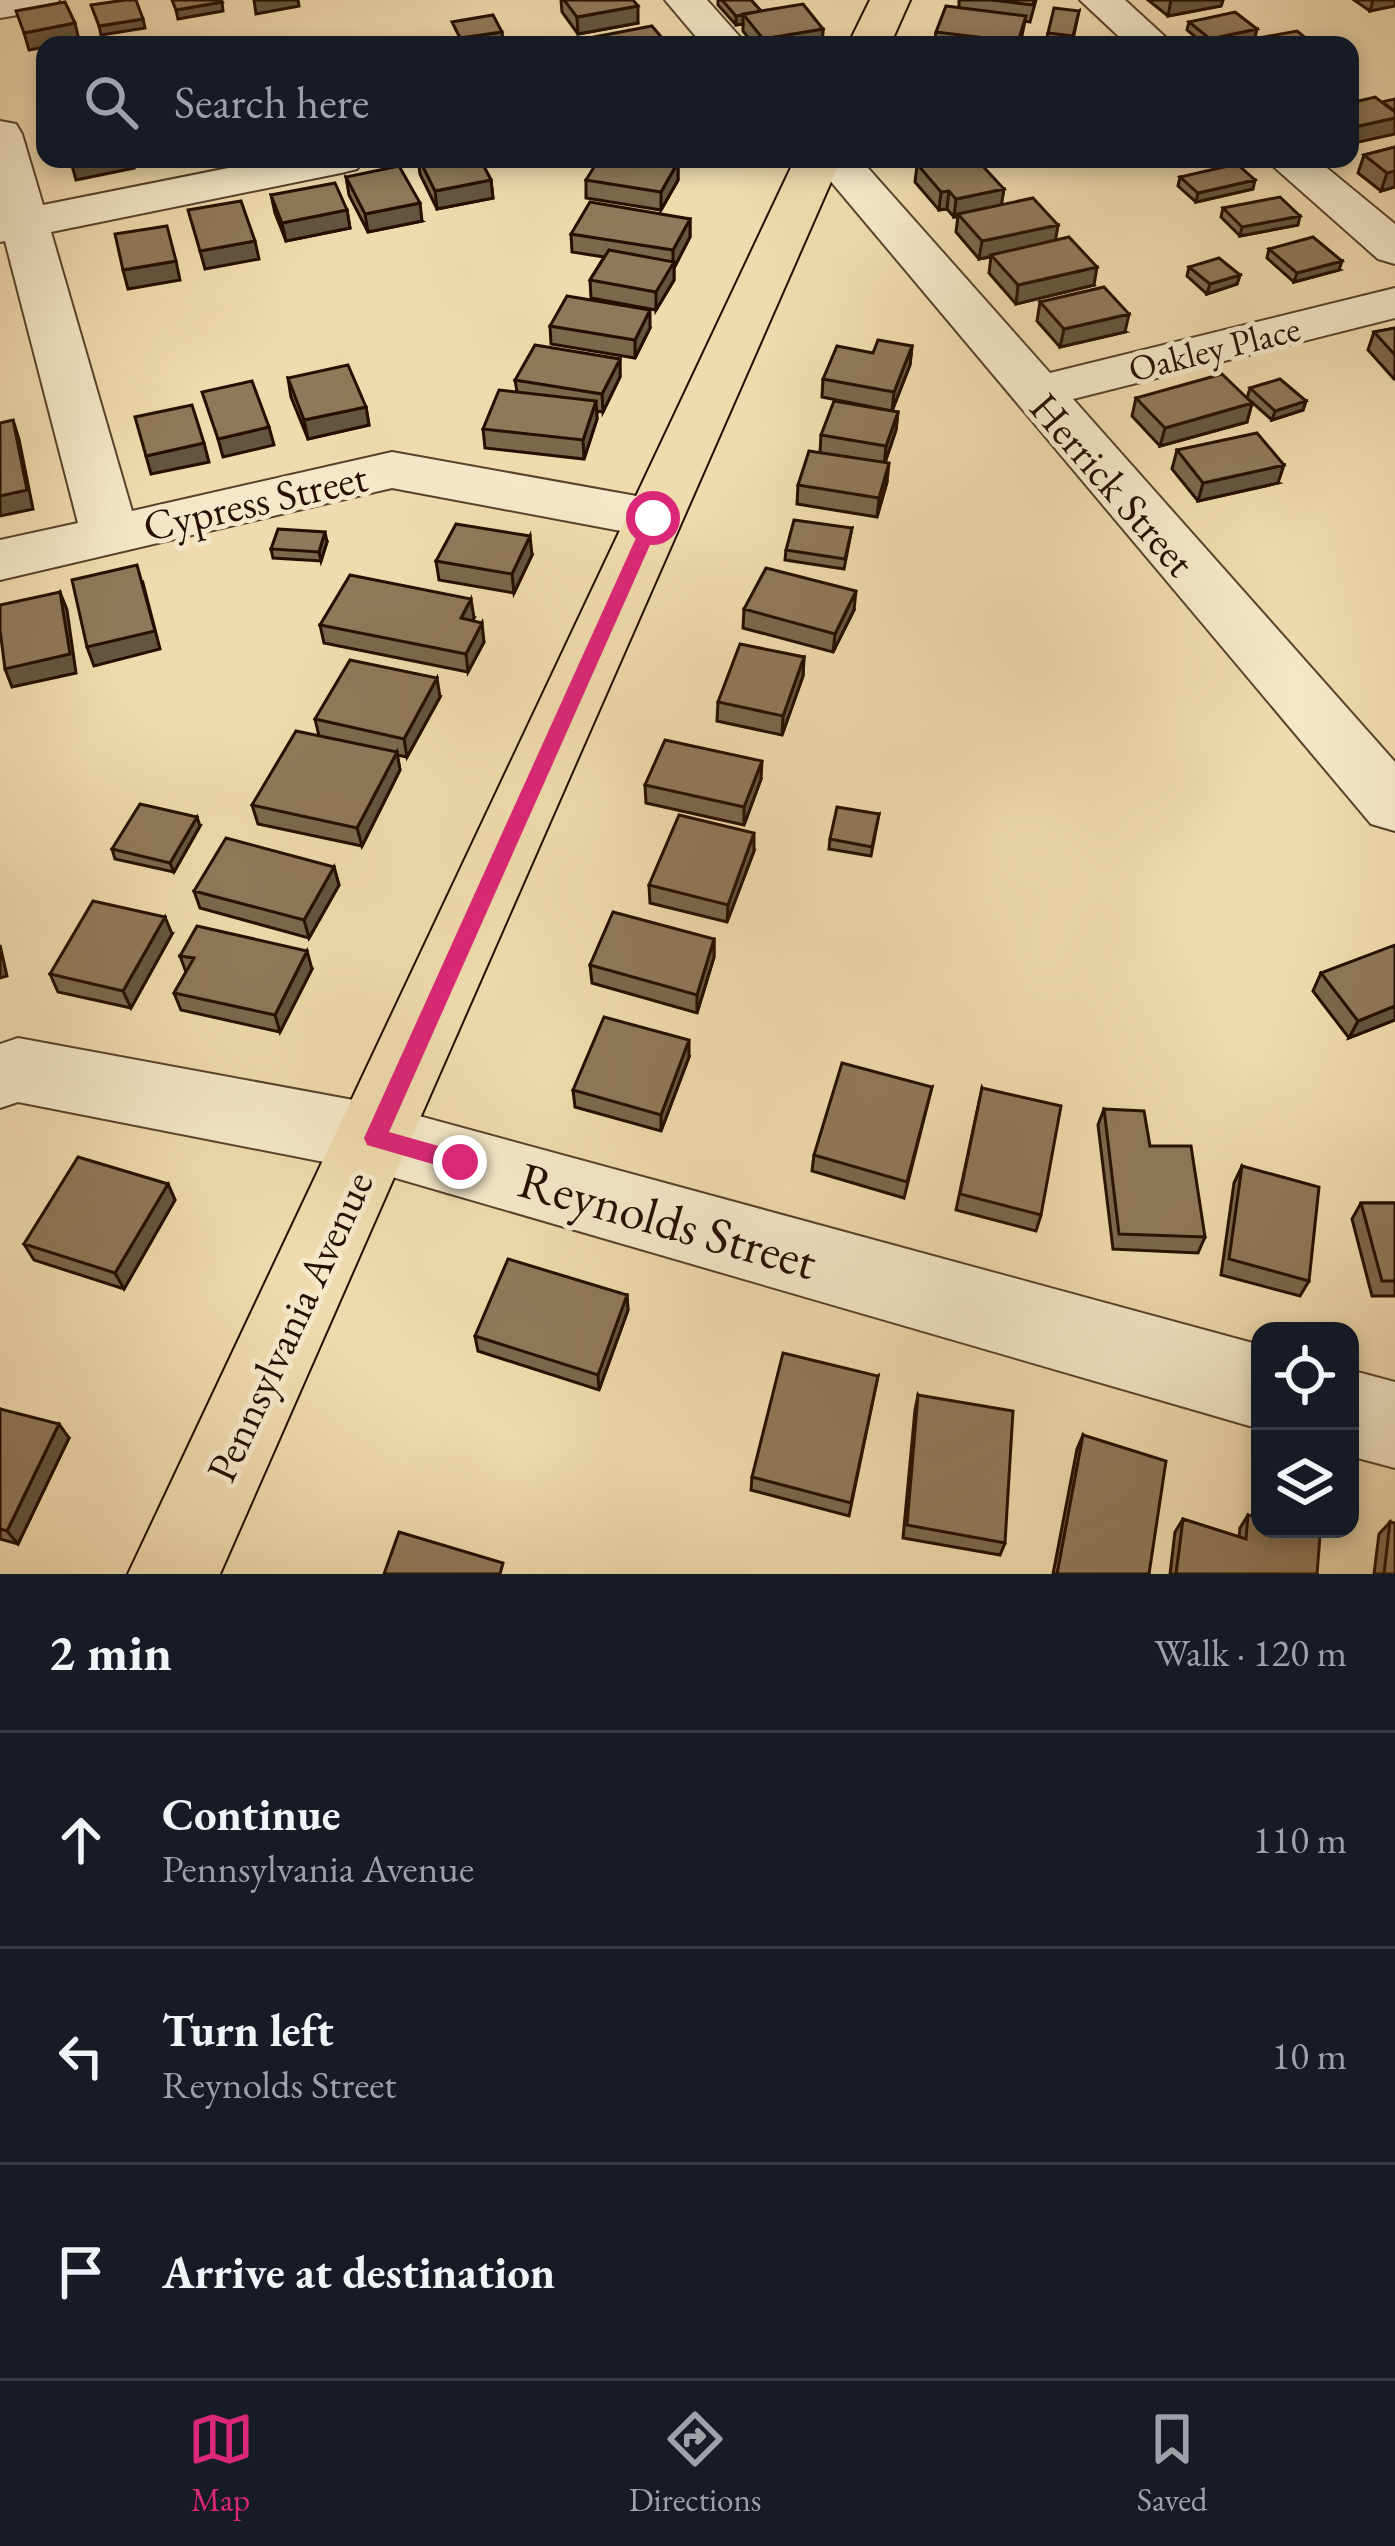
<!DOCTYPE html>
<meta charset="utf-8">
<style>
body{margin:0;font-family:"EB Garamond",serif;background:#20242c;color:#f1f3f6}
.controls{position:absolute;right:36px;bottom:36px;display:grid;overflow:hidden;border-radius:24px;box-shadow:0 6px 18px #0003}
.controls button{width:108px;height:108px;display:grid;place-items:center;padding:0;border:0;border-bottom:3px solid #363941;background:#171b24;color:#f1f3f6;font:60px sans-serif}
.stop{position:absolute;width:36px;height:36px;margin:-27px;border:9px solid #db2777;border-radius:50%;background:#fff}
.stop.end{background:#db2777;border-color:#fff;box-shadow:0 3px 12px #0008}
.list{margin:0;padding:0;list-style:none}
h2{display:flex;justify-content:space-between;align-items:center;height:156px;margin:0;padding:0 48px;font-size:51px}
h2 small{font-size:39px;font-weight:400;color:#9ea1a6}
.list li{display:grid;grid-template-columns:78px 1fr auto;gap:36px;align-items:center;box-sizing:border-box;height:216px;padding:0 48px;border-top:3px solid #363941}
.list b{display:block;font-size:45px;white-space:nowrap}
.list p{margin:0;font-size:39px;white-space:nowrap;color:#9ea1a6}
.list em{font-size:39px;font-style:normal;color:#9ea1a6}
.icon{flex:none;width:66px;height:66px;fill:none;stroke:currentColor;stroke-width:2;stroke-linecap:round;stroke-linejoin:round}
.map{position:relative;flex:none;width:1395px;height:1574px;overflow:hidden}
.search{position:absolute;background:#171b24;box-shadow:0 6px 18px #0003;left:36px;right:36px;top:36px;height:132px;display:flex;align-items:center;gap:30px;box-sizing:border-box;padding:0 42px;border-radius:24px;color:#9ea1a6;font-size:45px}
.sheet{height:804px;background:#171b24}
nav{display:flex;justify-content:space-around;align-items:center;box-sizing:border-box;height:168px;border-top:3px solid #363941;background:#171b24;font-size:33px;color:#9ea1a6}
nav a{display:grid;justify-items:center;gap:6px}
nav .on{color:#db2777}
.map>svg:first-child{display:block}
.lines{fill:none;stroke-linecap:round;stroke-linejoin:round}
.minor-casing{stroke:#58422b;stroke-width:4}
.major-casing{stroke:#260f00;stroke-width:4}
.minor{fill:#f5e8ca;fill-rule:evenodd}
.major{fill:#efdbad;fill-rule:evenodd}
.wall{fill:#7b684d;stroke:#260f00;stroke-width:3}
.shaded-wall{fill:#64553f;stroke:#260f00;stroke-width:3}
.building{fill:#8f795a;stroke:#260f00;stroke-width:3}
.route{fill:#db2777}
.labels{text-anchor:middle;stroke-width:10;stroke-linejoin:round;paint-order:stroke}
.far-street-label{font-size:36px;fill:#260f00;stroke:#f5e8ca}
.street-label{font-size:42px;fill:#260f00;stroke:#f5e8ca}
.near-street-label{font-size:51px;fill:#260f00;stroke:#f5e8ca}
</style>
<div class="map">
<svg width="1395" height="1574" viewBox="0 0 1395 1574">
<rect width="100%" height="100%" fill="#efdbad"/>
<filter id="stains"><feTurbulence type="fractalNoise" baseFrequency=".00167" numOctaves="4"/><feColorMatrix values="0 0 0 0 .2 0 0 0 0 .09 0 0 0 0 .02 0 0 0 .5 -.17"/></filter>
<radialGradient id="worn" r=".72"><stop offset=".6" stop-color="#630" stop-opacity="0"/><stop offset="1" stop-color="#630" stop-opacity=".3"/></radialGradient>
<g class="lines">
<g class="minor-casing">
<path id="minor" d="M 0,0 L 59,0 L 53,9 L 0,18 Z
M 665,0 L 707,0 L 747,45 L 703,45 Z
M 1080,0 L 1125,0 L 1174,45 L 1128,45 Z
M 0,121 L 16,124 L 22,134 L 43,205 L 273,159 L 364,159 L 357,169 L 341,173 L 51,232 L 132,511 L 392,452 L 653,499 L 673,505 L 682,518 L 673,531 L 653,537 L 392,488 L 0,580 L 0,540 L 78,523 L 5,241 L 0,242 Z
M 812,159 L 860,159 L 1050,373 L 1395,288 L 1395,318 L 1073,399 L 1395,762 L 1395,831 L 1371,824 Z
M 1265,159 L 1316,159 L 1395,224 L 1395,264 L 1378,259 Z
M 18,1038 L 375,1104 L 1260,1345 L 1260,1429 L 375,1172 L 18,1102 L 0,1108 L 0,1044 Z
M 1350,1370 L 1395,1382 L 1395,1468 L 1350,1456 Z"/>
</g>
<g class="major-casing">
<path id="major" d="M 870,0 L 910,0 L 890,45 L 848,45 Z
M 795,159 L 841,159 L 220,1574 L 128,1574 Z"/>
</g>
<use href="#minor" class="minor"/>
<use href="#major" class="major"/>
</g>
<path class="wall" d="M 561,0 L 633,0 L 638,23 L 578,34 L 562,12 Z
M 718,0 L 751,0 L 761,11 L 823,29 L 822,45 L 754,45 L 743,31 L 743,24 L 736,25 L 718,5 Z
M 959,0 L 1036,0 L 1030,22 L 1025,21 L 1020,45 L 934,45 L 936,32 L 959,8 Z
M 1148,0 L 1223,0 L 1221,6 L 1168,16 Z
M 1354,0 L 1395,0 L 1370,11 Z
M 1079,11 L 1072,44 L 1046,41 L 1048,33 Z
M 1189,22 L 1255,38 L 1219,45 L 1205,45 L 1187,30 Z
M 1395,147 L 1395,187 L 1381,191 L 1358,173 L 1364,155 Z
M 418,159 L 480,159 L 491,180 L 493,198 L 437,209 L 420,174 Z
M 889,159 L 957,159 L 955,165 L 1004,189 L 1001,205 L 1058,225 L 1055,240 L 1094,285 L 1016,304 L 989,273 L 991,257 L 979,259 L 956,232 L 958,216 L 954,217 L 947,209 L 939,210 L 915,182 L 917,166 L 889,163 Z
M 678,162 L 678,180 L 661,210 L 586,198 L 586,180 Z
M 346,177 L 422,221 L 368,232 L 349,195 Z
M 1180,177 L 1253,189 L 1196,202 L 1178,186 Z
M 271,195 L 347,210 L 350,228 L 286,241 L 275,213 Z
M 1223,208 L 1298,225 L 1240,236 L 1221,217 Z
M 690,219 L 690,237 L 674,268 L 674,280 L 656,310 L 591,298 L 590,280 L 604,257 L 572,252 L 571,234 Z
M 1269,249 L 1339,270 L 1294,282 L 1267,258 Z
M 1189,267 L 1240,275 L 1237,284 L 1207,294 L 1187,276 Z
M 1040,302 L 1125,332 L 1060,347 L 1037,321 Z
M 550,326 L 650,328 L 635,358 L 551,344 Z
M 1395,328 L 1395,379 L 1394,379 L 1368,350 L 1374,332 Z
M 912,346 L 910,365 L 892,411 L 898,412 L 896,430 L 885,463 L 887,482 L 877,517 L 797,504 L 798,485 L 820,453 L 821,435 L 892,411 L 822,397 L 823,379 L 873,353 Z
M 620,359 L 620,377 L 603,412 L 597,411 L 597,419 L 584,459 L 485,448 L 483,429 L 517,392 L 515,380 Z
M 288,378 L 366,407 L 369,425 L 308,439 L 291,397 Z
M 1250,388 L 1306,401 L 1303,410 L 1272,420 L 1247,398 Z
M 1136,398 L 1252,403 L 1247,422 L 1160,446 L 1132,416 Z
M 1177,450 L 1278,483 L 1198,501 L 1172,469 Z
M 852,528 L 844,569 L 785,560 L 786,550 Z
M 327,542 L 321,561 L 273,558 L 271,549 Z
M 532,555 L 514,593 L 439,580 L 436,561 Z
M 744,609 L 854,610 L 833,652 L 743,628 Z
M 474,618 L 472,621 L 484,642 L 468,672 L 324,643 L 320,625 Z
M 804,657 L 803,676 L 782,735 L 717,721 L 718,702 Z
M 440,697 L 407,757 L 397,755 L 400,770 L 362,846 L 258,824 L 252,805 L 319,736 L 315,719 Z
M 761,779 L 744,825 L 646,803 L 645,785 Z
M 879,814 L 871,856 L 829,849 L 830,839 Z
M 200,826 L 174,872 L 115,859 L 112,849 Z
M 754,851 L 727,922 L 650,903 L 649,885 Z
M 334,867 L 339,885 L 309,938 L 200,908 L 194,891 Z
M 172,934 L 131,1008 L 58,992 L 50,974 Z
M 714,939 L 714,957 L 697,1013 L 592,983 L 590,965 Z
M 180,956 L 312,969 L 280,1032 L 181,1010 L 174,993 L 186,972 Z
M 1321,973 L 1395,1020 L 1349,1038 L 1313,991 Z
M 689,1057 L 661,1131 L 575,1107 L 573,1090 Z
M 932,1087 L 904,1198 L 812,1171 L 814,1155 Z
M 982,1088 L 1041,1215 L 1036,1231 L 956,1210 Z
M 1104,1109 L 1150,1146 L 1205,1237 L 1198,1253 L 1113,1249 L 1098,1125 Z
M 1242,1166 L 1309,1281 L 1300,1296 L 1221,1275 L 1234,1183 Z
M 168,1184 L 175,1200 L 124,1289 L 34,1260 L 24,1244 Z
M 1361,1203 L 1395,1203 L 1395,1296 L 1372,1296 L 1352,1219 Z
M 627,1295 L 628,1310 L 599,1390 L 478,1351 L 475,1336 Z
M 878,1376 L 849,1516 L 751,1490 L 752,1477 Z
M 918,1395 L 1005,1543 L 1000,1555 L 903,1538 L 915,1410 Z
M 0,1409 L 69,1438 L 18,1544 L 0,1539 Z
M 1083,1435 L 1149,1574 L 1053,1574 L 1077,1449 Z
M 1248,1515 L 1317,1574 L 1170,1574 L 1175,1532 L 1183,1519 L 1239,1537 L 1240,1528 Z
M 1390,1522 L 1395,1574 L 1374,1574 L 1379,1534 Z"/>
<path class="shaded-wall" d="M 254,0 L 298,0 L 299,6 L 256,14 Z
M 1171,0 L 1223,0 L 1221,6 L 1168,16 Z
M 1373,0 L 1395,0 L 1395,6 L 1370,11 Z
M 222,2 L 223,11 L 178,19 L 176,10 Z
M 638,6 L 638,23 L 578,34 L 577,17 Z
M 743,15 L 743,24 L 736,25 L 736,16 Z
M 143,19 L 145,28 L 101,35 L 99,26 Z
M 75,23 L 79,40 L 45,45 L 45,47 L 29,50 L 24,33 Z
M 823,29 L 822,45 L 763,45 L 763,39 Z
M 1257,29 L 1255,38 L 1219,45 L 1208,45 L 1210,39 Z
M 502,32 L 503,41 L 461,45 L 460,38 Z
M 1395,118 L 1395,134 L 1350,144 L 1350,128 Z
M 87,159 L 131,159 L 134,168 L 76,180 L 71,162 Z
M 142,159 L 169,159 L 143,164 Z
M 1154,159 L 1176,159 L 1153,164 Z
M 678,162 L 678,180 L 661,210 L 661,192 Z
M 1395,171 L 1395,187 L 1381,191 L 1387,173 Z
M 491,180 L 493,198 L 437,209 L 435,191 Z
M 1255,180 L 1253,189 L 1196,202 L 1198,193 Z
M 1004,189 L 1001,207 L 954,217 L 956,199 Z
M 949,191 L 947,209 L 939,210 L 941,192 Z
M 420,203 L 422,221 L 368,232 L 365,214 Z
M 347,210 L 350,228 L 286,241 L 282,223 Z
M 1300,216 L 1298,225 L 1240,236 L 1242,227 Z
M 690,219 L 690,237 L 674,268 L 674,280 L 656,310 L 656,292 L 673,262 L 673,250 Z
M 1058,225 L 1055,243 L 979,259 L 982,241 Z
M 255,241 L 259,259 L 205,269 L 200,251 Z
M 176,261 L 180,280 L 128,289 L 123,270 Z
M 1342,261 L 1339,270 L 1294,282 L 1297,273 Z
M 1097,267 L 1094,285 L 1016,304 L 1018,285 Z
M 1240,275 L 1237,284 L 1207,294 L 1210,284 Z
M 650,310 L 650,328 L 635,358 L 635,340 Z
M 1129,314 L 1125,332 L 1060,347 L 1064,329 Z
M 912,346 L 910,365 L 892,411 L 894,392 Z
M 620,359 L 620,377 L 603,412 L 602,394 Z
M 596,401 L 597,419 L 584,459 L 583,440 Z
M 1306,401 L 1303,410 L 1272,420 L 1275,411 Z
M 1252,403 L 1247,422 L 1160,446 L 1165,428 Z
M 366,407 L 369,425 L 308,439 L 304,420 Z
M 898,412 L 896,430 L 884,465 L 886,446 Z
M 13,420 L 19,439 L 33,509 L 0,516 L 0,496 Z
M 269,427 L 274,445 L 223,457 L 218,439 Z
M 204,443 L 209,462 L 151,474 L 146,456 Z
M 889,463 L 887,482 L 877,517 L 879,498 Z
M 1284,465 L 1278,483 L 1198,501 L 1203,483 Z
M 325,532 L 327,542 L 321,561 L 319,552 Z
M 530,536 L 532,555 L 514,593 L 512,574 Z
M 143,583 L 160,649 L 94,666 L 87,647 Z
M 856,591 L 854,610 L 833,652 L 835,634 Z
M 60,592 L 67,610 L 76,673 L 12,687 L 5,669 Z
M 471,599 L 474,618 L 464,637 L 461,618 Z
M 482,623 L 484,642 L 468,672 L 466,654 Z
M 804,657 L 803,676 L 782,735 L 783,716 Z
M 437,678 L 440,697 L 407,757 L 404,739 Z
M 397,752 L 400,770 L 362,846 L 357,828 Z
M 762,761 L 761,779 L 744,825 L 744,807 Z
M 197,817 L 200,826 L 174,872 L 170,863 Z
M 754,833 L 754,851 L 727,922 L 728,905 Z
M 334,867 L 339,885 L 309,938 L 304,920 Z
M 165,917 L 172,934 L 131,1008 L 123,991 Z
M 714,939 L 714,957 L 697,1013 L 697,995 Z
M 0,945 L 7,976 L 0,978 Z
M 307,951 L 312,969 L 280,1032 L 275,1015 Z
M 1395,1006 L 1395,1020 L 1349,1038 L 1358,1021 Z
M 689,1040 L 689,1057 L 661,1131 L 661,1115 Z
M 168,1184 L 175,1200 L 124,1289 L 115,1273 Z
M 627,1295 L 628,1310 L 599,1390 L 598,1375 Z
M 59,1424 L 69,1438 L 18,1544 L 7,1531 Z"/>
<path class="building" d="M 125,0 L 136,0 L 143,19 L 99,26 L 91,5 Z
M 172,0 L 220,0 L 222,2 L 176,10 Z
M 564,0 L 633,0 L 638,6 L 577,17 Z
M 722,0 L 751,0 L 761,11 L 736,16 Z
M 992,0 L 1034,0 L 1033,5 Z
M 65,2 L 75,23 L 24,33 L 16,11 Z
M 803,4 L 823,29 L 763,39 L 743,14 Z
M 946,6 L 1026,16 L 1018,42 L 936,32 Z
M 1054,8 L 1079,11 L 1073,36 L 1048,33 Z
M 1235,12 L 1257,29 L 1210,39 L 1189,22 Z
M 493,15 L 502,32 L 460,38 L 452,22 Z
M 652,26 L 668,45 L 600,45 L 594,37 Z
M 1297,31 L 1314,45 L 1226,44 Z
M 1375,97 L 1395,112 L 1395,118 L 1350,128 L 1350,103 Z
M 1395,99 L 1395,111 L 1382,102 Z
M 1395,147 L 1395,171 L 1387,173 L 1364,155 Z
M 419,159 L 480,159 L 491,180 L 435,191 Z
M 599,159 L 655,159 L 678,162 L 661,192 L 586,180 Z
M 944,159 L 949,159 L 955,166 L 979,162 L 1004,189 L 956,199 L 949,191 L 941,192 L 917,164 Z
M 1237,164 L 1255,180 L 1198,193 L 1180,177 Z
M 399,166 L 420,203 L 365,214 L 346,177 Z
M 335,183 L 347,210 L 282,223 L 271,195 Z
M 1280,197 L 1300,216 L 1242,227 L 1223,208 Z
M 1033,198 L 1058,225 L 982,241 L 958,214 Z
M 241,201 L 255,241 L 200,251 L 188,210 Z
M 590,202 L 690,219 L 673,250 L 571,234 Z
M 167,226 L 176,261 L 123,270 L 115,234 Z
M 1069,237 L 1097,267 L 1018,285 L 991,255 Z
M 1313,237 L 1342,261 L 1297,273 L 1269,249 Z
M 609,250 L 674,262 L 656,292 L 590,280 Z
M 1219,258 L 1240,275 L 1210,284 L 1189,267 Z
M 1104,287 L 1129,314 L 1064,329 L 1040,302 Z
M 567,296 L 650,310 L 635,340 L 550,326 Z
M 1395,328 L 1395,355 L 1374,332 Z
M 878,340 L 912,346 L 894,392 L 823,379 L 837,346 L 873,353 Z
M 535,345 L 620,359 L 602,394 L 515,380 Z
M 348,365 L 366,407 L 304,420 L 288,378 Z
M 1222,374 L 1252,403 L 1165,428 L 1136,398 Z
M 1280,379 L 1306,401 L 1275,411 L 1250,388 Z
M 252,381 L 269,427 L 218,439 L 202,392 Z
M 499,390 L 596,401 L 583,440 L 483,429 Z
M 834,401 L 898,412 L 886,446 L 821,435 Z
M 192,405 L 204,443 L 146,456 L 135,417 Z
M 13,420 L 27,490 L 0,496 L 0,423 Z
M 1257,433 L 1284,465 L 1203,483 L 1177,450 Z
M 809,451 L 889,463 L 879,498 L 798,485 Z
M 794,520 L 852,528 L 845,559 L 786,550 Z
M 456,524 L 530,536 L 512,574 L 436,561 Z
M 278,529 L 325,532 L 319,552 L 271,549 Z
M 137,565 L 155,631 L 87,647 L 72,580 Z
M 766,568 L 856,591 L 835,634 L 744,609 Z
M 350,575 L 471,599 L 461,618 L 482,623 L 466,654 L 320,625 Z
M 60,592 L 70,654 L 5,669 L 0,630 L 0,605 Z
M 740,644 L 804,657 L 783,716 L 718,702 Z
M 350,660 L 437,678 L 404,739 L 315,719 Z
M 296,731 L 397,752 L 357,828 L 252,805 Z
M 665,740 L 762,761 L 744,807 L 645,785 Z
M 140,804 L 197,817 L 170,863 L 112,849 Z
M 837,807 L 879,814 L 872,847 L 830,839 Z
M 679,815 L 754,833 L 728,905 L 649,885 Z
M 226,838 L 334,867 L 304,920 L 194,891 Z
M 93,901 L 165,917 L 123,991 L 50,974 Z
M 613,912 L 714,939 L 697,995 L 590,965 Z
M 197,926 L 307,951 L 275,1015 L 174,993 L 194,958 L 180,956 Z
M 1395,945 L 1395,1006 L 1358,1021 L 1321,973 Z
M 604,1017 L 689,1040 L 661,1115 L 573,1090 Z
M 842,1063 L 932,1087 L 907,1182 L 814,1155 Z
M 982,1088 L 1061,1106 L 1041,1215 L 960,1194 Z
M 1104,1109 L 1144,1111 L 1150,1146 L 1191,1146 L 1205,1237 L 1119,1234 Z
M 78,1157 L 168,1184 L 115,1273 L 24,1244 Z
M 1242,1166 L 1319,1187 L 1309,1281 L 1229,1259 Z
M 1361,1203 L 1395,1203 L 1395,1281 L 1382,1281 Z
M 508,1259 L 627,1295 L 598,1375 L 475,1336 Z
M 783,1353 L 878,1376 L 851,1503 L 752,1477 Z
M 918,1395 L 1013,1411 L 1005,1543 L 907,1525 Z
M 0,1409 L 59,1424 L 7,1531 L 0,1529 Z
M 1083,1435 L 1166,1461 L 1149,1574 L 1057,1574 Z
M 1248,1515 L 1260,1518 L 1260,1529 L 1298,1529 L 1320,1536 L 1317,1574 L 1176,1574 L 1183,1519 L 1246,1539 Z
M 1390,1522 L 1395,1523 L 1395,1574 L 1384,1574 Z
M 399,1532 L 503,1563 L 500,1574 L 384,1574 Z"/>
<path class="route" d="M 653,513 L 662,518 L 389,1132 L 460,1152 L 472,1162 L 460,1172 L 367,1145 L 364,1138 L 645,518 Z"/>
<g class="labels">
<g class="far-street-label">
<text transform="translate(1214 348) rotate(-14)" y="13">Oakley Place</text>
</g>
<g class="street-label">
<text transform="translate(1113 484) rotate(49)" y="15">Herrick Street</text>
<text transform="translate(255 501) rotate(-13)" y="15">Cypress Street</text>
<text transform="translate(289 1326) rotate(-65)" y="15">Pennsylvania Avenue</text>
</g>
<g class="near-street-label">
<text transform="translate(668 1220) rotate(16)" y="18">Reynolds Street</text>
</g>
</g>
<rect width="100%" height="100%" filter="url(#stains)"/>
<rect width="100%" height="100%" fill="url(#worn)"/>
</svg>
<div class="controls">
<button><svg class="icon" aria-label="locate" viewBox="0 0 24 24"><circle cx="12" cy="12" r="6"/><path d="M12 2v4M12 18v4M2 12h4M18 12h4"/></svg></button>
<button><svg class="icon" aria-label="layers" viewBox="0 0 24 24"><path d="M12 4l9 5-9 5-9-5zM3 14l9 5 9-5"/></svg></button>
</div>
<div class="stop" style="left:653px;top:518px"></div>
<div class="stop end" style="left:460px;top:1162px"></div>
<div class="search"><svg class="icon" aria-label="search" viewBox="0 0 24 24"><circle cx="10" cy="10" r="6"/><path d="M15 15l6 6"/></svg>Search here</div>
</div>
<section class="sheet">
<h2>2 min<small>Walk · 120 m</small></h2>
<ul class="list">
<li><svg class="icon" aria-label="ahead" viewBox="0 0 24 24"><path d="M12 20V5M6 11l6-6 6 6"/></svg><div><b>Continue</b><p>Pennsylvania Avenue</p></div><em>110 m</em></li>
<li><svg class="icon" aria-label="left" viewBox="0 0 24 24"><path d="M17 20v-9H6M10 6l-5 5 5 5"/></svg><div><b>Turn left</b><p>Reynolds Street</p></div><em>10 m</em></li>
<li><svg class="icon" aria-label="arrive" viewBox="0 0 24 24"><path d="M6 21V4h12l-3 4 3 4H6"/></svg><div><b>Arrive at destination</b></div></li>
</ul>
</section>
<nav>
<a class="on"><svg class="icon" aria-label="map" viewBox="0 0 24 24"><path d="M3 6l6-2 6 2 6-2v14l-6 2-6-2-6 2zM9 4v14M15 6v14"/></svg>Map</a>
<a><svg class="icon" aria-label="directions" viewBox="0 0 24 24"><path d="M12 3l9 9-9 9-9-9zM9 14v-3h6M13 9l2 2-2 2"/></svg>Directions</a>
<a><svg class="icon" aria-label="saved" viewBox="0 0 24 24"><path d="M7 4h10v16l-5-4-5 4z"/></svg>Saved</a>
</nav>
